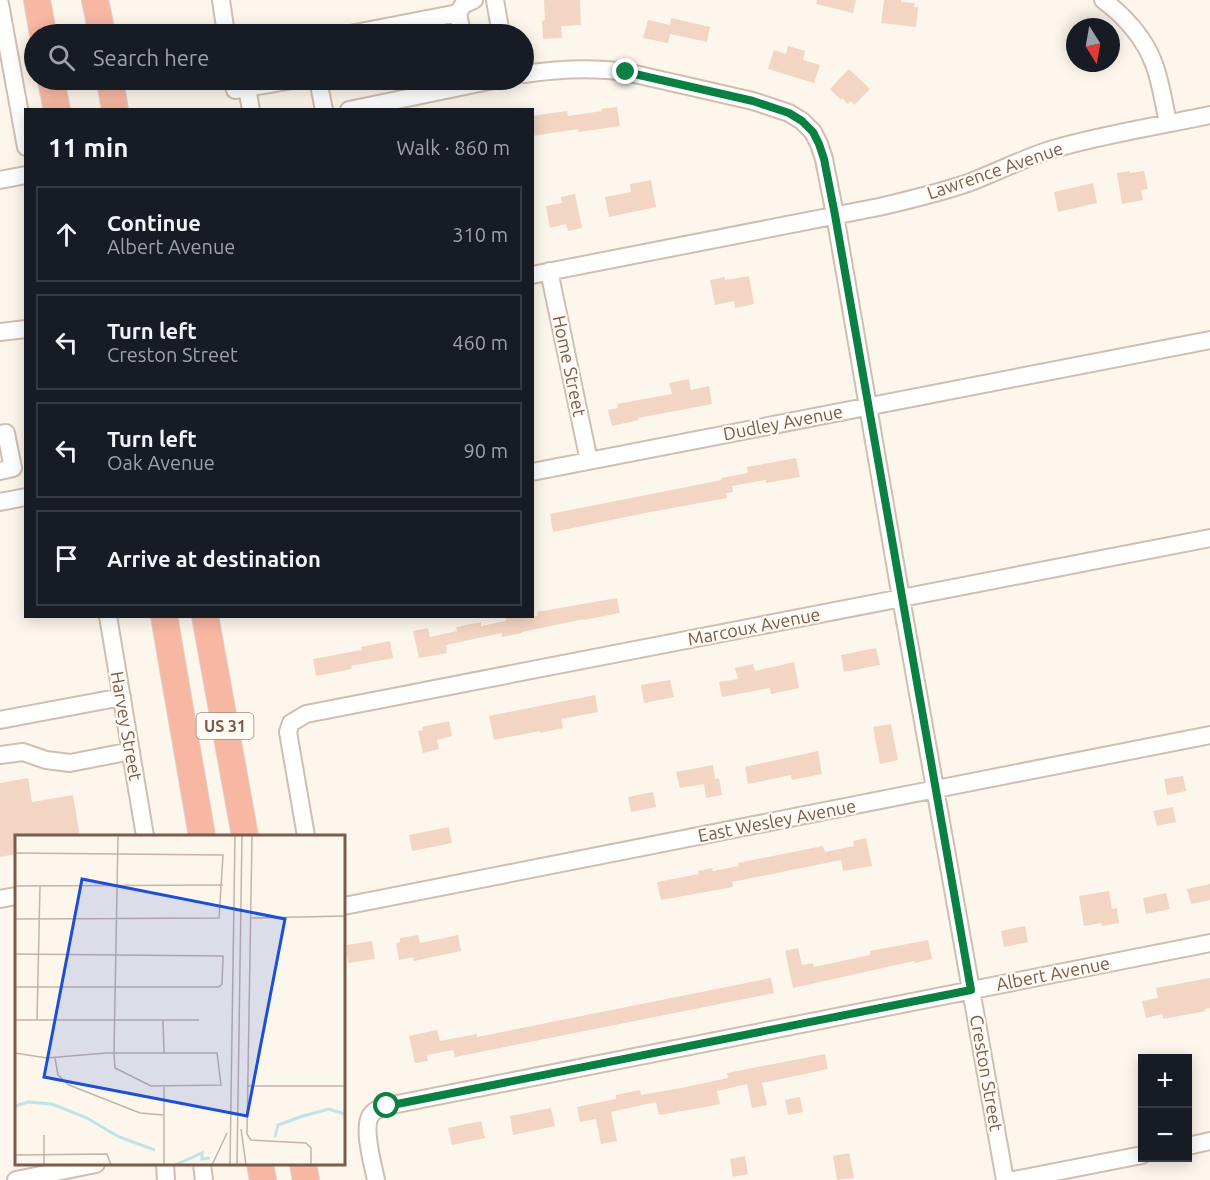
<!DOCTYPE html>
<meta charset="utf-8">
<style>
body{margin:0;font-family:Ubuntu,sans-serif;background:#242831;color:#f1f3f6}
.controls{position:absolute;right:18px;bottom:18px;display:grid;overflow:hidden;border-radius:0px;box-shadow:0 3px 15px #0003}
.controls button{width:54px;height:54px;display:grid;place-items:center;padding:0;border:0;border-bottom:2px solid #363941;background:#171b24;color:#f1f3f6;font:30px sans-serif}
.compass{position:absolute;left:1066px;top:18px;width:54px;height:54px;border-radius:50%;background:#171b24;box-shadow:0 3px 15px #0003;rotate:169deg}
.stop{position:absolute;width:18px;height:18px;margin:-14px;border:4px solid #0b8043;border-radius:50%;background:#fff}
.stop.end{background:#0b8043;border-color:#fff;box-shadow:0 2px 6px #0008}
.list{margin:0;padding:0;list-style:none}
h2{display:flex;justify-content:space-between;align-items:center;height:78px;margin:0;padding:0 24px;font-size:26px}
h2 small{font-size:20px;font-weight:400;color:#9ea1a6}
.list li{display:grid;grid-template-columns:39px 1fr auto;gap:18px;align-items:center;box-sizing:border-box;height:96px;margin:0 12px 12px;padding:0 12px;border:2px solid #363941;border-radius:0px}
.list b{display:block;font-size:22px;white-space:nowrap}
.list p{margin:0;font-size:20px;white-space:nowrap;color:#9ea1a6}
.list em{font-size:20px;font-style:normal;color:#9ea1a6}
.icon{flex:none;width:33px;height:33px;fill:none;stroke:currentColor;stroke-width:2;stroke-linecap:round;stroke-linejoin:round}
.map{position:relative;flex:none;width:1210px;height:1180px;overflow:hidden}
.search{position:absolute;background:#171b24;box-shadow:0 3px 15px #0003;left:24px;top:24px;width:510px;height:66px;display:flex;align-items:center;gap:15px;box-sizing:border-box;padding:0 21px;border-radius:33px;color:#9ea1a6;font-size:22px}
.panel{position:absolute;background:#171b24;box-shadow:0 3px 15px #0003;left:24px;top:108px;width:510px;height:510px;border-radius:0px}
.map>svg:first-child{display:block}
.building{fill:#f3d5c3}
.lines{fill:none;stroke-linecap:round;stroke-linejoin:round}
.minor-casing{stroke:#d1beb0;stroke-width:20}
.highway-casing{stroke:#dad1cd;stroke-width:28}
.minor{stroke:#fff;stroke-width:16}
.highway{stroke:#f7b7a3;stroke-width:26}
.route{stroke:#0b8043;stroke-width:8}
.labels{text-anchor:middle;stroke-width:4.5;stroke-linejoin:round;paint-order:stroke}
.shield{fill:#fffaf3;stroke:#a28b7f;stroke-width:1.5}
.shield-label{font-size:16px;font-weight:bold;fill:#7a5c4d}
.street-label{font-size:18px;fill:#7a5c4d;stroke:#fffaf3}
.inset-river{fill:none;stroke:#bfe3e8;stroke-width:3}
.inset-road{fill:none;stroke:#c5b3a7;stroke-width:1.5}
.view{fill:#1d4ed8;fill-opacity:0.15;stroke:#1d4ed8;stroke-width:3}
.inset-edge{fill:none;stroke:#7a5c4d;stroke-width:3}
</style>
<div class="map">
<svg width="1210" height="1180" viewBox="0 0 1210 1180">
<rect width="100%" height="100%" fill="#fdf6ec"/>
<path class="building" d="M 544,0 L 580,0 L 581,25 L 561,26 L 562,38 L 543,39 L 542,21 L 545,20 Z
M 817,0 L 856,0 L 853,13 L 816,4 Z
M 884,0 L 901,0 L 901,2 L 915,3 L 914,7 L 918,7 L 916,27 L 881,23 Z
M 671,18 L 710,27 L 707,42 L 670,34 L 668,43 L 643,38 L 648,20 L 670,25 Z
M 788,46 L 805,51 L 803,60 L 820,65 L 814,83 L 768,69 L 774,50 L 786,54 Z
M 849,69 L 870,89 L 854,105 L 851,101 L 848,104 L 842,98 L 841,100 L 830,89 Z
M 617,107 L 620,126 L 579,132 L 578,129 L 532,136 L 532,116 L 567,111 L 568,116 L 602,111 L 601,109 Z
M 1130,171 L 1130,173 L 1144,171 L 1148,189 L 1141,190 L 1143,200 L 1122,204 L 1117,173 Z
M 651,180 L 656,207 L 609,217 L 605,197 L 631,192 L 630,184 Z
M 1093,183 L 1097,203 L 1058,212 L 1054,192 Z
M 575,194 L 582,228 L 568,231 L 566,224 L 550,228 L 546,206 L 562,203 L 561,197 Z
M 749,276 L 754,304 L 735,308 L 734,301 L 715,305 L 710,280 L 725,277 L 725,280 Z
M 689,379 L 691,390 L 709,386 L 712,404 L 638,418 L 639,420 L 612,426 L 608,410 L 618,408 L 617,404 L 672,394 L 669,383 Z
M 796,458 L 800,477 L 766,483 L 766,480 L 732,486 L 733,492 L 726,493 L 727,498 L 645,513 L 553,532 L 550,514 L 722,480 L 721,478 L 748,473 L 747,467 Z
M 617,598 L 620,613 L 584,620 L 584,619 L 522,632 L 522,633 L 502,637 L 502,633 L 446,645 L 447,653 L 419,658 L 413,631 L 428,628 L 430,637 L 457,631 L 456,627 L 481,622 L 481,626 L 506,621 L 505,616 L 538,616 L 537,612 Z
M 390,641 L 393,658 L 351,666 L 352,669 L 316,676 L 313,659 L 362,650 L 361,647 Z
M 876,648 L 880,665 L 844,672 L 841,655 Z
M 794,662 L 799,688 L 771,694 L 770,688 L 722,697 L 719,682 L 738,679 L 735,668 L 753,664 L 755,671 Z
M 670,680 L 674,697 L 644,703 L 641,685 Z
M 595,695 L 598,712 L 561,719 L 563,728 L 540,733 L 540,731 L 494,740 L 489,716 Z
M 449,721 L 452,736 L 437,740 L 439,749 L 423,753 L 418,731 L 423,730 L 422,727 Z
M 891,724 L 898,760 L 880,764 L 873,727 Z
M 818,751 L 822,774 L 792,780 L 791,775 L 748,784 L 745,767 Z
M 713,765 L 715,779 L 719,778 L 722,795 L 706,798 L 704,784 L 680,788 L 676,772 Z
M 1183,776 L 1186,791 L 1167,795 L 1164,779 Z
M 28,778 L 32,802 L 73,795 L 80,837 L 16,837 L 16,854 L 0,857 L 0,783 Z
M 653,792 L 656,807 L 631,812 L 628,797 Z
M 1173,807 L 1176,822 L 1157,826 L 1153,811 Z
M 449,827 L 452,843 L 412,851 L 409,835 Z
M 866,838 L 872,866 L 843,871 L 841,860 L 732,882 L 733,887 L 661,900 L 657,882 L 699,874 L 698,871 L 712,868 L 713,871 L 739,866 L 738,863 L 823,846 L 825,852 L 854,846 L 853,841 Z
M 1210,884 L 1210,900 L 1191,904 L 1187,889 Z
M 1109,891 L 1112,909 L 1117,908 L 1119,923 L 1102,926 L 1101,923 L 1084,926 L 1079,896 Z
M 1166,893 L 1170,909 L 1146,914 L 1143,898 Z
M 1025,926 L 1028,942 L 1004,947 L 1001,931 Z
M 418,935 L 420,943 L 458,935 L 461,951 L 414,961 L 413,957 L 399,960 L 396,943 L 400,942 L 400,938 Z
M 928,940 L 932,959 L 915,963 L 914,961 L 793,988 L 785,951 L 798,948 L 802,965 L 813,963 L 814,967 L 870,955 L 870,951 Z
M 372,941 L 375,959 L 348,963 L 346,945 Z
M 771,978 L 774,993 L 455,1057 L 453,1050 L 427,1055 L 428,1061 L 415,1063 L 409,1036 L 437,1030 L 440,1041 L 477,1034 L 477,1037 Z
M 1210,978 L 1210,1008 L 1205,1009 L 1206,1011 L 1163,1019 L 1162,1014 L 1146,1018 L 1142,1001 L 1158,998 L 1156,988 Z
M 825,1054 L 828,1069 L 762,1083 L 767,1105 L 752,1108 L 747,1084 L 717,1091 L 720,1104 L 694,1109 L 659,1115 L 656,1102 L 611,1112 L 617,1141 L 601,1144 L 596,1119 L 580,1122 L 577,1107 L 616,1099 L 616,1095 L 640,1090 L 641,1095 L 681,1088 L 728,1078 L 727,1073 Z
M 800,1097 L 803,1112 L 788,1115 L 785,1100 Z
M 551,1108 L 555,1126 L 513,1135 L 510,1116 Z
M 481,1121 L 485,1138 L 452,1145 L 448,1128 Z
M 849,1153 L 854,1178 L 837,1180 L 833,1156 Z
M 745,1156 L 748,1174 L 733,1177 L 730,1159 Z"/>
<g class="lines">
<g class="minor-casing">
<path id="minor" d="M 221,0 L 226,34
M 495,0 L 501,34
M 1103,0 C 1125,16 1145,39 1154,64 C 1161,83 1164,104 1168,123
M 0,4 L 26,147
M 458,13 L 463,5 L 474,0
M 350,34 L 458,13 L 462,34
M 524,74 C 558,69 591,67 626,72 L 753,101 L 789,113 L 802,121 L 813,132 L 819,144 L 824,159 L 835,215 L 901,598 L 1005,1180
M 233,80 L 235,90 L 293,80
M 318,80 L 324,110
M 247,88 L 251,110
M 349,110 L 494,80
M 0,180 L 26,175
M 549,271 L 589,461
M 532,275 L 879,207 C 909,200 939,193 968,183 C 997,172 1024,158 1053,149 C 1105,134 1158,126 1210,115
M 0,332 L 26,329
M 0,434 L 6,433 L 13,468 L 0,471
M 532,472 L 1210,340
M 0,502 L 26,497
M 108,616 L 145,836
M 0,720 L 122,697
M 0,755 L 23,752 L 46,760 L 70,763 L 131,751
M 306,836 L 288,732 L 291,723 L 306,714 L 1210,538
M 0,899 L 16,896
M 344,906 L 1210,735
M 1188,1146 L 1210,1141
M 165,1164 L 166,1180
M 202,1164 L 204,1180
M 16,1180 L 96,1164
M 376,1180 C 373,1165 362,1127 371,1115 C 375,1109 381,1108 387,1106 L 1210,943
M 1014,1180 L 1142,1155"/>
</g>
<g class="highway-casing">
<path id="highway" d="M 37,0 L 43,34
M 95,0 L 102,34
M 51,80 L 57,110
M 110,80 L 115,110
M 164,616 L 202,836
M 205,616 L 245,836
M 260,1164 L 263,1180
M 303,1164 L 306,1180"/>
</g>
<use href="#minor" class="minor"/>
<use href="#highway" class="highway"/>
</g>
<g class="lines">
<path class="route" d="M 387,1106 L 971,990 L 835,215 L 824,159 L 819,144 L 813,132 L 802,121 L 789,113 L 753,101 L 626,72"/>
</g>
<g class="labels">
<rect class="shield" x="196.5" y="713" width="57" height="26" rx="4.5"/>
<g class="shield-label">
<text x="225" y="732">US 31</text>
</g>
<g class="street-label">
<text transform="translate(995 171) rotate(-19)" y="6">Lawrence Avenue</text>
<text transform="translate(569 366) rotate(78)" y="6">Home Street</text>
<text transform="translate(783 423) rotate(-11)" y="6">Dudley Avenue</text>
<text transform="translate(754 627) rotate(-11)" y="6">Marcoux Avenue</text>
<text transform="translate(126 726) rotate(80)" y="6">Harvey Street</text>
<text transform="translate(777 821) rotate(-11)" y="6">East Wesley Avenue</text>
<text transform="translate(1053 974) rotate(-11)" y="6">Albert Avenue</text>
<text transform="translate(986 1073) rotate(80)" y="6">Creston Street</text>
</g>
</g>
<g transform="translate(15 835)">
<rect width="330" height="330" fill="#fdf6ec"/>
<path class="inset-river" d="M 0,271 L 13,267 L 37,269 L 72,283 L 104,302 L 140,315M 260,302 L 263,290 L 288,281 L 314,274 L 330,279M 160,330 L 187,318 L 187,324 L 195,323"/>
<path class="inset-road" d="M 237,0 L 232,299 L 236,305 L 291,308 L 296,313 L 296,330M 0,18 L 208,20 L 204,83 L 0,84M 0,51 L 208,50M 236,83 L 330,81M 0,119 L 208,121 L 207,149 L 204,152 L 0,152M 0,185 L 184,185M 22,185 L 25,51M 148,185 L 149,218M 0,218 L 32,223 L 91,218 L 202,218 L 206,250 L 136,251 L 100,233 L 99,218 L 103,0M 40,223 L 43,240 L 54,250 L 125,278 L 148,280M 232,251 L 330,251M 226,294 L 231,330M 0,320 L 92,319 L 96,330M 29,330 L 29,300M 149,330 L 149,252M 197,330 L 212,298M 215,330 L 220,0M 222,330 L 227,0"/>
<path class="view" d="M 67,44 L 270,84 L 232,281 L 29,242 Z"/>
<rect width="330" height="330" class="inset-edge"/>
</g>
</svg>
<div class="controls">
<button>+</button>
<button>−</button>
</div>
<svg class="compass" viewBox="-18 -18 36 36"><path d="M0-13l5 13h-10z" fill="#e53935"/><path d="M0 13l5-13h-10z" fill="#9ea1a6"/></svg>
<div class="stop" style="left:387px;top:1106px"></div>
<div class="stop end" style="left:626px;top:72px"></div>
<div class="search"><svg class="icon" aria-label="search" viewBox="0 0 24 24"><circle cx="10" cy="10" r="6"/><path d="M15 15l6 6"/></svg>Search here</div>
<section class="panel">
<h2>11 min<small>Walk · 860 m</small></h2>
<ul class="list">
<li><svg class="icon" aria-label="ahead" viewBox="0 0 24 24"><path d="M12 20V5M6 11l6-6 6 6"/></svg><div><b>Continue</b><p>Albert Avenue</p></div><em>310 m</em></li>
<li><svg class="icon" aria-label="left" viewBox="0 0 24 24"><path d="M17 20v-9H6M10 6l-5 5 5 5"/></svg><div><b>Turn left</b><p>Creston Street</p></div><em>460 m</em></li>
<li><svg class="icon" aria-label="left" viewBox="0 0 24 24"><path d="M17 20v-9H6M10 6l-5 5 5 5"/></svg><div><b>Turn left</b><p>Oak Avenue</p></div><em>90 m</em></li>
<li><svg class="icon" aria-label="arrive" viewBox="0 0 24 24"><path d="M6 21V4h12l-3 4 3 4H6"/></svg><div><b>Arrive at destination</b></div></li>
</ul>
</section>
</div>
